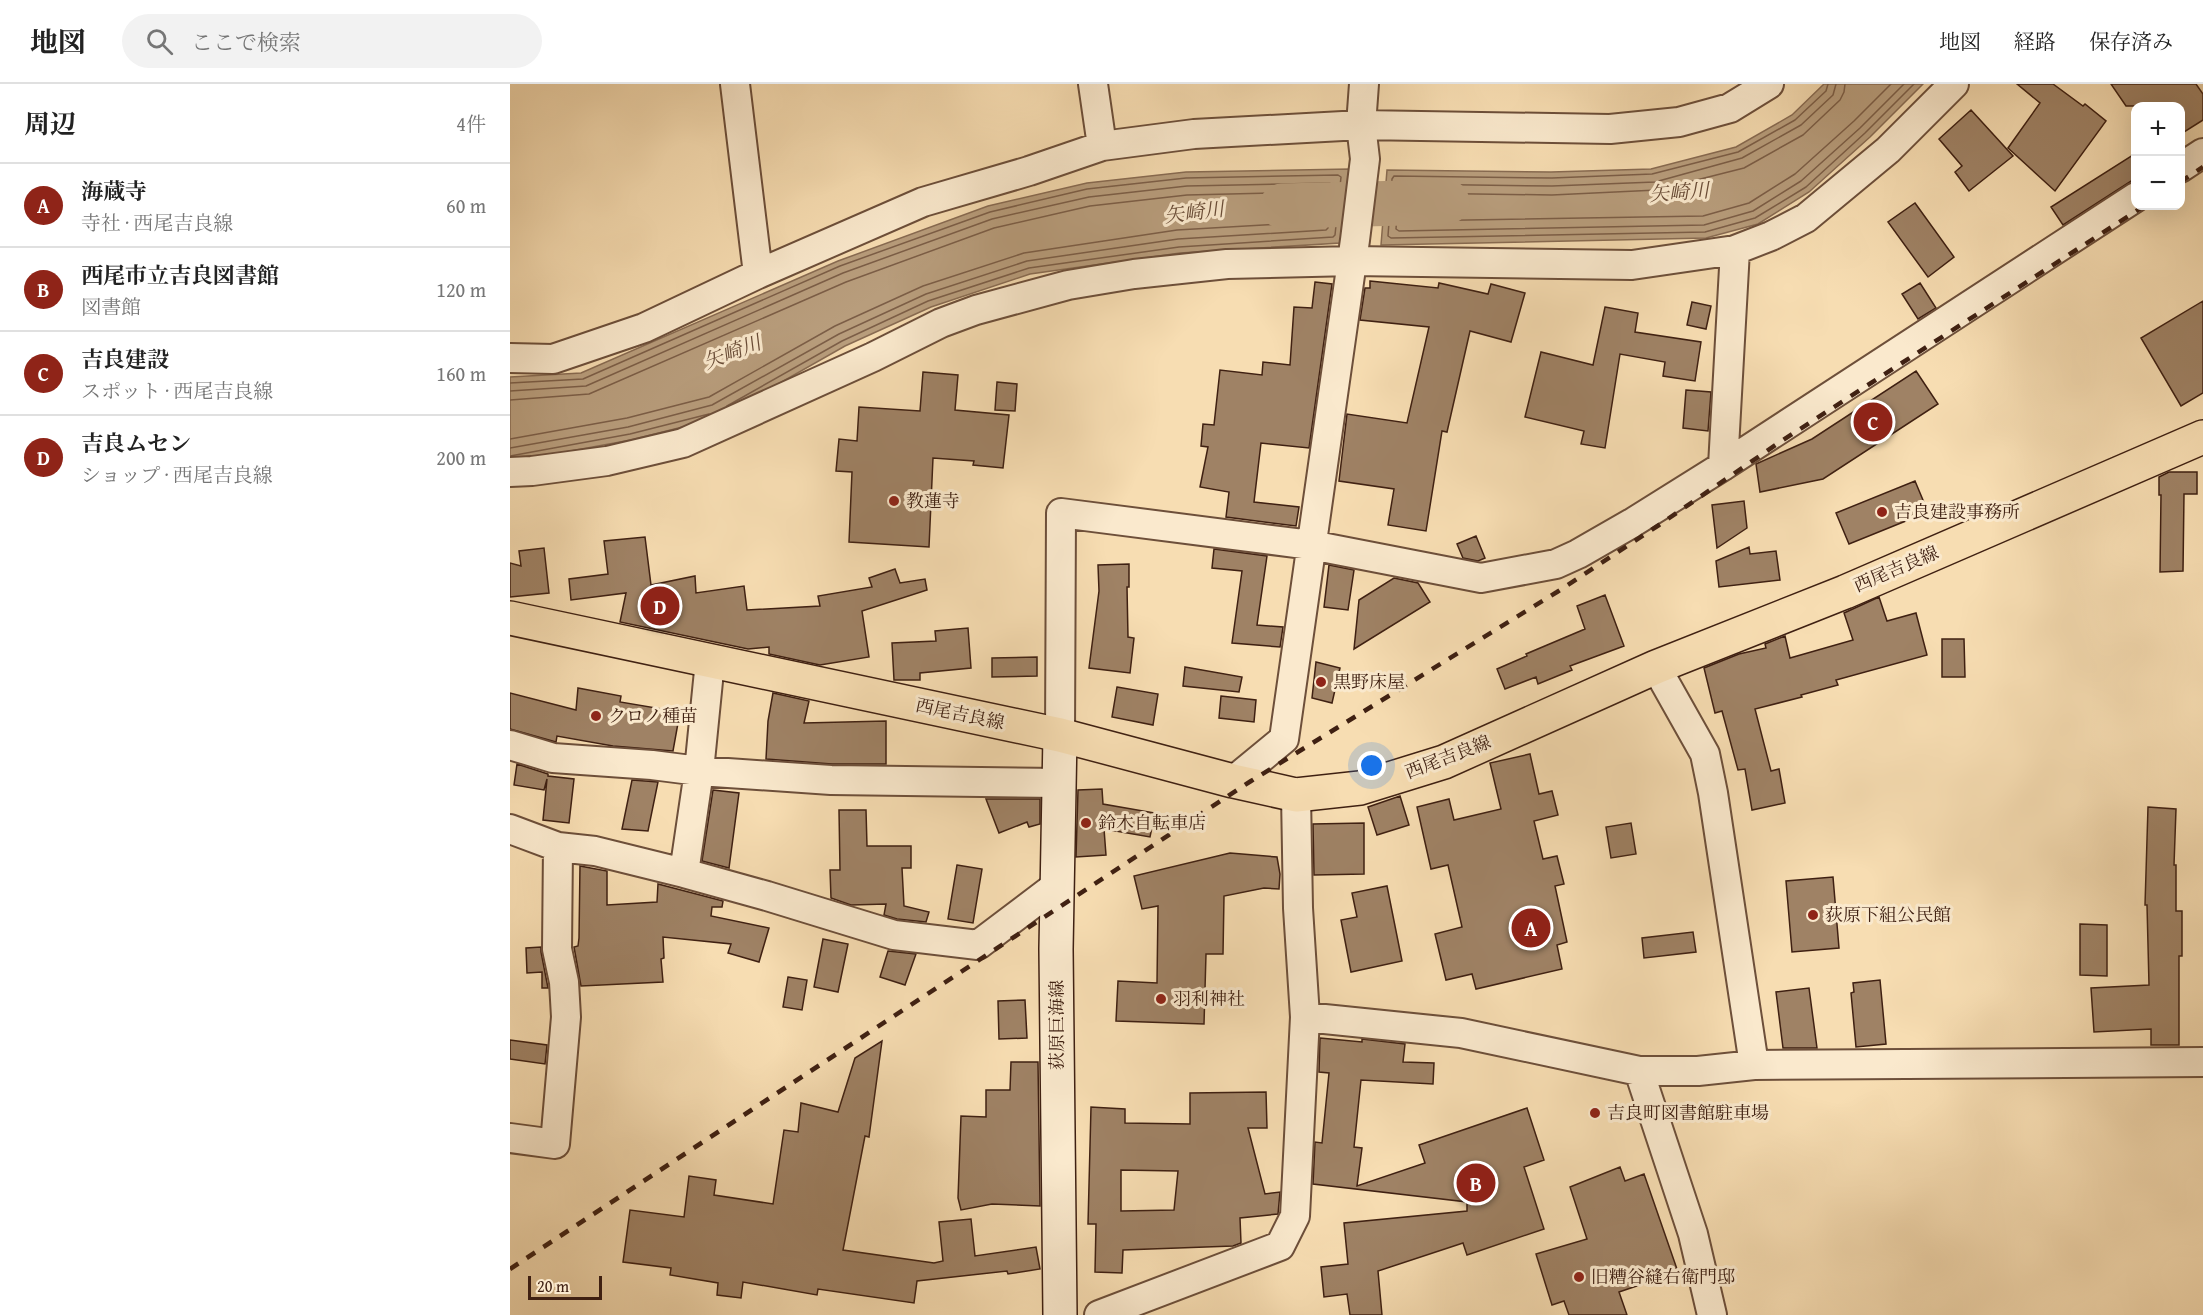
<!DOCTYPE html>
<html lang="ja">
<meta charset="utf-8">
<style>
body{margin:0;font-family:"Gentium Book Plus","Noto Serif JP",serif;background:#f2f2f2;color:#222}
.controls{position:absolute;right:18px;top:18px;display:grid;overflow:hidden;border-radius:12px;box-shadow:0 6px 24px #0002}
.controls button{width:54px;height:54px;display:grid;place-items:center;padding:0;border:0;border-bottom:2px solid #e0e0e0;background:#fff;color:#222;font:30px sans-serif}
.scale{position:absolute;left:18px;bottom:15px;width:74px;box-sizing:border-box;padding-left:6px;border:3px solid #3f2012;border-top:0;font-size:16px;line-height:21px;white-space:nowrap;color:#3f2012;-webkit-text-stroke:4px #fae9cd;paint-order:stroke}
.you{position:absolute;left:862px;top:682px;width:21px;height:21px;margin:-15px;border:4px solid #fff;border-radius:50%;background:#1a73e8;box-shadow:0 0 0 9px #1a73e833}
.badge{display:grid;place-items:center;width:39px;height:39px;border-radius:50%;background:#8f2418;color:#fff;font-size:20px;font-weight:700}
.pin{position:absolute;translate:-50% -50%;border:3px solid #fff;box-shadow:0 2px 6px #0006}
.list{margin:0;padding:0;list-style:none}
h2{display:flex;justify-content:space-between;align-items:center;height:78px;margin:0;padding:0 24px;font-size:26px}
h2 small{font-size:20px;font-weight:400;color:#767676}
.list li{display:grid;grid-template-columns:39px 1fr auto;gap:18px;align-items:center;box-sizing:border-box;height:84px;padding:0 24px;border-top:2px solid #e0e0e0}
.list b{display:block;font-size:22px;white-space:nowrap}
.list p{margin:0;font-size:20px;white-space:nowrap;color:#767676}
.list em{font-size:20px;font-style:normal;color:#767676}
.icon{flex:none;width:33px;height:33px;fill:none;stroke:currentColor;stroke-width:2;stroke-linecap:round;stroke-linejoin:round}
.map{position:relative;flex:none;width:1693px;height:1231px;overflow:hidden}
header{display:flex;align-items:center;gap:36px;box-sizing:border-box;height:84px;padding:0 30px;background:#fff;border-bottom:2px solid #e0e0e0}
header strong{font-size:28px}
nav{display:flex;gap:33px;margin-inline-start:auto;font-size:21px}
.search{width:420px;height:54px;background:#f2f2f2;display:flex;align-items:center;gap:15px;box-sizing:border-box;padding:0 21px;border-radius:33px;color:#767676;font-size:22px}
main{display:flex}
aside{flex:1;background:#fff}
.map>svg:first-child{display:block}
.water{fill:#b89d7c;stroke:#886b52;stroke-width:1.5}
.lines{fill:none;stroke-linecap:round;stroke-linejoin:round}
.shore{stroke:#7c5e47;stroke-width:1.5}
.river{stroke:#b89d7c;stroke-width:45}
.building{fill:#9f8265;stroke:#3f2012;stroke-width:1.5;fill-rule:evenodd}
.minor-casing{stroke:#6d4f3a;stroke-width:32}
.secondary-casing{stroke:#3f2012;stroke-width:36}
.primary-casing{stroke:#3f2012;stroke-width:36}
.minor{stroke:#fae9cd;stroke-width:28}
.secondary{stroke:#fae9cd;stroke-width:33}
.primary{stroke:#f7ddb2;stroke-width:33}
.rail{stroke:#3f2012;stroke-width:4.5;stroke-dasharray:10 10;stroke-linecap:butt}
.poi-dot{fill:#8f2418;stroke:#fae9cd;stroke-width:2}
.labels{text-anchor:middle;stroke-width:6;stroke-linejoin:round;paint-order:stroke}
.poi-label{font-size:18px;fill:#3f2012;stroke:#fae9cd;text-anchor:start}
.street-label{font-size:18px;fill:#3f2012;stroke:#fae9cd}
.water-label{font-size:20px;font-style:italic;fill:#694c37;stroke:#fae9cd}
</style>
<header>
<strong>地図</strong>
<div class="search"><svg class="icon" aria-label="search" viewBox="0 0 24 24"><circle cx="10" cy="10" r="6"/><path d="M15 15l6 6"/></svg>ここで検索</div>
<nav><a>地図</a><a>経路</a><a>保存済み</a></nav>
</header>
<main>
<aside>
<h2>周辺<small>4件</small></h2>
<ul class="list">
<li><span class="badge">A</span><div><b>海蔵寺</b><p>寺社 · 西尾吉良線</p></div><em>60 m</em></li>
<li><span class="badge">B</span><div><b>西尾市立吉良図書館</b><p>図書館</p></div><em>120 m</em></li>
<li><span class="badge">C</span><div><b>吉良建設</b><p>スポット · 西尾吉良線</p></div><em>160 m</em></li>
<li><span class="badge">D</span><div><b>吉良ムセン</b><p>ショップ · 西尾吉良線</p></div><em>200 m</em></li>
</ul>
</aside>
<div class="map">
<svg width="1693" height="1231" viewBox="0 0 1693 1231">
<rect width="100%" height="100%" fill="#f7ddb2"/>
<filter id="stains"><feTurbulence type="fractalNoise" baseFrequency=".00333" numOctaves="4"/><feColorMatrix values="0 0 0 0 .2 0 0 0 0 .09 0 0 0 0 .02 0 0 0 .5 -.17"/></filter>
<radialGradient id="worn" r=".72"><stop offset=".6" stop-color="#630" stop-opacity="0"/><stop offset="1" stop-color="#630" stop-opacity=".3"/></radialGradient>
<path class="water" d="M 1314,0 L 1413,0 L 1360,53 L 1299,108 L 1248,140 L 1196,154 L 871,161 L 877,86 L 1041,88 L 1141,85 L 1226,63 L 1282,31 Z
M 839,85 L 830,159 L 670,169 L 520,190 L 421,223 L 335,262 L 208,334 L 121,356 L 0,378 L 0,293 L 71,289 L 328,177 L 478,122 L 577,99 L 676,88 Z"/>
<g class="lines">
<path class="shore" d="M 1318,0 L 1316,7 L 1285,36 L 1228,68 L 1142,90 L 1042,94 L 884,92 L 882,95 L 878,152 L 881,154 L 1195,148 L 1245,134 L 1296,103 L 1355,49 L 1404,0
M 1326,0 L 1323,11 L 1291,41 L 1232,74 L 1145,98 L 1042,102 L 892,100 L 889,102 L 886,145 L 889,147 L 1194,141 L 1243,127 L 1291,97 L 1350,44 L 1394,0
M 1335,0 L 1334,8 L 1330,16 L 1293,51 L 1234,84 L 1147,106 L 1042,111 L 900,109 L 898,111 L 896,135 L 899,137 L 1193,132 L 1239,119 L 1285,90 L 1344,37 L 1381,0
M 0,299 L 73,295 L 330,182 L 480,128 L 577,105 L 676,94 L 828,91 L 831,93 L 825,151 L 823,153 L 669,163 L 519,184 L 418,217 L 332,257 L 217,322
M 0,307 L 76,302 L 333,189 L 482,135 L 579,113 L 677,102 L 820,99 L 823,101 L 818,144 L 816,146 L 668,155 L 517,177 L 416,210 L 329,250 L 202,321 L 118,343 L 0,364
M 0,316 L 79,310 L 336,198 L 484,144 L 580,122 L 677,111 L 810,108 L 813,110 L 810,135 L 808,138 L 667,146 L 514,169 L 413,202 L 325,242 L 199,313 L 117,334 L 0,355
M 0,372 L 120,350 L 199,330"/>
<path class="river" d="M 772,122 L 937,118"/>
</g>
<path class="building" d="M 1507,0 L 1543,0 L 1573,22 L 1575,20 L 1596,37 L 1545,107 L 1498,64 L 1530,19 Z
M 1601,0 L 1686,0 L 1693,10 L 1693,36 L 1671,50 L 1671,22 L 1616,22 Z
M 1461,26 L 1503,72 L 1459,107 L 1445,88 L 1452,82 L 1429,55 Z
M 1626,69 L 1626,94 L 1553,141 L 1541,123 Z
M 1405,119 L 1444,173 L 1418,193 L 1378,138 Z
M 860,197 L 928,204 L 929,199 L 978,210 L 981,200 L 1015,209 L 1001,258 L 960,247 L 937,348 L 932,347 L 916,447 L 878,441 L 884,405 L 829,397 L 837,330 L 897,339 L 919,243 L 850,236 L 855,204 L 860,204 Z
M 805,198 L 822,200 L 799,364 L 751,359 L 744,418 L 789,423 L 786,442 L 716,433 L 719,408 L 690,403 L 698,363 L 691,362 L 693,340 L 704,341 L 710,286 L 752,291 L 753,278 L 780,281 L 784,223 L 802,224 Z
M 1410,199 L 1426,224 L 1408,235 L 1392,210 Z
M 1693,217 L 1693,309 L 1671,322 L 1631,254 Z
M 1182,218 L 1201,222 L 1196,245 L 1177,241 Z
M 1095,223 L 1128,229 L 1125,248 L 1191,258 L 1185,297 L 1153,292 L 1155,278 L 1110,270 L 1095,364 L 1071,360 L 1074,347 L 1015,333 L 1031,268 L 1083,281 Z
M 1406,287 L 1428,320 L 1313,395 L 1250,408 L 1246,380 L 1302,355 Z
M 413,288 L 448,291 L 445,326 L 499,331 L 493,384 L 463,381 L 464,377 L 423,374 L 419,463 L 339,458 L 342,388 L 326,387 L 329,355 L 347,357 L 349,323 L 410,327 Z
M 487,298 L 507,300 L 505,327 L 485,326 Z
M 1176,306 L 1201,308 L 1198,347 L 1173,344 Z
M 1659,388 L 1687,388 L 1687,410 L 1674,410 L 1673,487 L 1650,488 L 1651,411 L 1649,411 L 1649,393 Z
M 1405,397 L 1418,428 L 1339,460 L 1326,429 Z
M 1234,417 L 1237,444 L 1207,464 L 1202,421 Z
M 966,452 L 975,474 L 968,477 L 953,474 L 947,460 Z
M 135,453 L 141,501 L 185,492 L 186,509 L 234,502 L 237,526 L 310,522 L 308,512 L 362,503 L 359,494 L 385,485 L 390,499 L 415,495 L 417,506 L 352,527 L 359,573 L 310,581 L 259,570 L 259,563 L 238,565 L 110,538 L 116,509 L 61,516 L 59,495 L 98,490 L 94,457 Z
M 1239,463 L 1240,470 L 1266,467 L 1270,496 L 1209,503 L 1206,477 Z
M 34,464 L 39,509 L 0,513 L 0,479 L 11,482 L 9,467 Z
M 704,465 L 757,472 L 747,541 L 773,543 L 770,563 L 722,559 L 732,487 L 702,484 Z
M 619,480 L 619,503 L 617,503 L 618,553 L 624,554 L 620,589 L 579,584 L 589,507 L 588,481 Z
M 819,481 L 844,486 L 838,526 L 814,523 Z
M 884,494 L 908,499 L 920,518 L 844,565 L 849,516 Z
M 1095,511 L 1114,562 L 1060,582 L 1062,586 L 1028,600 L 1026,593 L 995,605 L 987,585 L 1017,572 L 1016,570 L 1075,545 L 1067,522 Z
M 1369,513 L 1377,537 L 1406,529 L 1417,571 L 1326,596 L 1328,601 L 1291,611 L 1292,613 L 1245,625 L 1261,687 L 1269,685 L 1275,719 L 1242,726 L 1235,685 L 1228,686 L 1212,627 L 1205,629 L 1194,584 L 1229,570 L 1256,564 L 1255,560 L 1275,552 L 1280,574 L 1343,556 L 1334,529 Z
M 458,544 L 461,584 L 410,589 L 410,596 L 384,596 L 382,559 L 426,557 L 425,547 Z
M 1432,555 L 1454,555 L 1455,593 L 1432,593 Z
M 527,573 L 527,592 L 482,593 L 482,574 Z
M 806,578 L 830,584 L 822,619 L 802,614 Z
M 675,583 L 732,593 L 729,608 L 673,602 Z
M 607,603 L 648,610 L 643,641 L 602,633 Z
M 68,604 L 111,612 L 110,618 L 170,628 L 163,667 L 103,662 L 47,652 L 46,658 L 0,645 L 0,609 L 66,626 Z
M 263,609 L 299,617 L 294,639 L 376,637 L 376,680 L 322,680 L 256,675 L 258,637 Z
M 711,612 L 746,616 L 744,638 L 709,634 Z
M 1020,670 L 1029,710 L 1042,707 L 1048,731 L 1024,737 L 1033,775 L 1047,772 L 1054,800 L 1045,802 L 1057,858 L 1047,861 L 1052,885 L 966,905 L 962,890 L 936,896 L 925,850 L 952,843 L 938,781 L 921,785 L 907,723 L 939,715 L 944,736 L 991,725 L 980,679 Z
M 7,680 L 38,690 L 38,692 L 64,695 L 59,739 L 33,736 L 37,695 L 34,706 L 4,701 Z
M 122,696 L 148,698 L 138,747 L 112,745 Z
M 592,705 L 593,720 L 645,729 L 640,753 L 594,745 L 596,771 L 566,773 L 568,706 Z
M 203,706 L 229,709 L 219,784 L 192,777 Z
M 890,712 L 899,741 L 867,751 L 858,723 Z
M 476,715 L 530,715 L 530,740 L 519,743 L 517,738 L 489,749 Z
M 1638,723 L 1666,725 L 1664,781 L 1666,781 L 1666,827 L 1672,827 L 1672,872 L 1669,872 L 1669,961 L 1641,961 L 1641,945 L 1584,948 L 1581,904 L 1639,901 L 1637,821 L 1635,821 Z
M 329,726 L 356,726 L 357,762 L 401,762 L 401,784 L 392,784 L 394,822 L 419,828 L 416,838 L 387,835 L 374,831 L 376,820 L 341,821 L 321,814 L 320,786 L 330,786 Z
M 854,739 L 854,790 L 804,791 L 803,740 Z
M 1121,739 L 1126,770 L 1101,774 L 1096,743 Z
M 720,769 L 767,773 L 770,790 L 769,805 L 754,804 L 714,812 L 713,870 L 696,870 L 694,940 L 606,937 L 608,897 L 647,899 L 648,822 L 632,825 L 624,792 Z
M 447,781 L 472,785 L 463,839 L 438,835 Z
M 70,782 L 97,787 L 97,821 L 147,818 L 148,800 L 213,817 L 212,823 L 202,823 L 201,832 L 259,844 L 249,878 L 218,869 L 221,860 L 153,853 L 154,874 L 151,875 L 153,898 L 71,902 L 64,863 L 68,862 L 69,854 Z
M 1323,793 L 1329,864 L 1282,868 L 1276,797 Z
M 877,802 L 892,877 L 841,888 L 831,836 L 847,833 L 842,809 Z
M 1570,840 L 1597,841 L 1597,892 L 1570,891 Z
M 1183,848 L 1186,868 L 1134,874 L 1132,854 Z
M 313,855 L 338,860 L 328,908 L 304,903 Z
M 31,863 L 31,868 L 38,904 L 32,904 L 32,888 L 17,889 L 16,864 Z
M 378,867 L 406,870 L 395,901 L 370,893 Z
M 278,893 L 297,896 L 292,926 L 273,923 Z
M 1370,896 L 1376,960 L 1346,963 L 1341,909 L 1344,908 L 1343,899 Z
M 1299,904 L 1307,964 L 1273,964 L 1266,908 Z
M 515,916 L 517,954 L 489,955 L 488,917 Z
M 810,954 L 852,958 L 852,955 L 895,960 L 893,978 L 924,979 L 923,1000 L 851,996 L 844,1063 L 852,1064 L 847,1102 L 915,1079 L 909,1061 L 1017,1024 L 1034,1076 L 1014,1083 L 1034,1145 L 957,1171 L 953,1159 L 868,1187 L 872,1231 L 840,1231 L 837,1210 L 814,1213 L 811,1183 L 838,1180 L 834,1139 L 957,1127 L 957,1118 L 803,1100 L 805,1058 L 812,1059 L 819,989 L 809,988 Z
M 0,956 L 37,961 L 35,980 L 0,975 Z
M 372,957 L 359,1053 L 355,1052 L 333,1166 L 424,1179 L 433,1177 L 429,1138 L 461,1135 L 465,1172 L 526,1163 L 530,1185 L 498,1190 L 497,1187 L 407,1197 L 404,1219 L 308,1205 L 307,1211 L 233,1198 L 231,1214 L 207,1211 L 208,1199 L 160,1191 L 161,1184 L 113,1178 L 120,1126 L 174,1133 L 179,1092 L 206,1096 L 204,1111 L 263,1120 L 274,1046 L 288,1048 L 291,1019 L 328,1028 L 345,974 Z
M 501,978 L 528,978 L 530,1122 L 482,1120 L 451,1126 L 448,1114 L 451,1032 L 476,1033 L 476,1006 L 500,1006 Z
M 756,1008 L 757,1044 L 738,1044 L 755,1110 L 770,1108 L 768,1130 L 730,1134 L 731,1159 L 723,1162 L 613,1166 L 612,1189 L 585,1188 L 586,1140 L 578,1140 L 581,1023 L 615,1025 L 615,1039 L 680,1040 L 680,1009 ZM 611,1086 L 668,1087 L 664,1126 L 611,1127 Z
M 1110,1083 L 1115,1097 L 1134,1090 L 1168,1188 L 1109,1208 L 1117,1231 L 1059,1231 L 1054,1217 L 1042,1221 L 1026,1170 L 1077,1155 L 1060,1103 Z"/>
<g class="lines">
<g class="minor-casing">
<path id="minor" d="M 225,0 L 248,190
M 583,0 L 592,62
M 1670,84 L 1693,69
M 0,274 L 43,275 L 134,244 L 248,190 L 413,118 L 519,87 L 592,62 L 684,50 L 851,41 L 1100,45 L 1169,38 L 1220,24 L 1259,0
M 1213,382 L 1225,166
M 0,388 L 22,387 L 97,377 L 173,359 L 363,273 L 431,239 L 466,226 L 558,201 L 624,190 L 717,180 L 843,177 L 1122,181 L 1225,166 L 1261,152 L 1296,134 L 1378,66 L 1444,0
M 1146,583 L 1195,670 L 1203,709 L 1244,981
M 550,651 L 551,429 L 801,461 L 971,494 L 1046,480 L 1068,470 L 1122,439 L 1213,382 L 1626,113
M 0,661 L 43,674 L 142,681 L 189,687 L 321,696 L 549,699
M 723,697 L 774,655 L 845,156 L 855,75 L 851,41 L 854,0
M 0,745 L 48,763
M 174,789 L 189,687 L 200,577
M 795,933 L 951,949 L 1129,987 L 1188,987 L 1244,981 L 1693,978
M 1129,987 L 1183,1150 L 1202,1231
M 0,1054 L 45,1060 L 56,933 L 54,898 L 47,865 L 48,763 L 85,767 L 174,789 L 257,812 L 384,851 L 468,861 L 546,802
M 589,1231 L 770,1162 L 785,1132 L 795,933 L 788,824 L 786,711"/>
</g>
<g class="secondary-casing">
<path id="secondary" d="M 550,651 L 546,865 L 550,1231"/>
</g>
<g class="primary-casing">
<path id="primary" d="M 0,534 L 550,651 L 723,697 L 786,711 L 850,704 L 934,678 L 1146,583 L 1335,508 L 1693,353"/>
</g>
<use href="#minor" class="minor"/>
<use href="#secondary" class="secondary"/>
<use href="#primary" class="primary"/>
<path class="rail" d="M 1670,98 L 1693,83
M 0,1185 L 741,697 L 1047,508 L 1149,441 L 1270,358 L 1634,122"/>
</g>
<g class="poi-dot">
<circle cx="384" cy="417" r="6"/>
<circle cx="1372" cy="428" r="6"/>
<circle cx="811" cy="598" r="6"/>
<circle cx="86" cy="632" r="6"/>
<circle cx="576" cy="739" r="6"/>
<circle cx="1303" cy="831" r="6"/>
<circle cx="651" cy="915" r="6"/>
<circle cx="1085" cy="1029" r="6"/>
<circle cx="1069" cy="1193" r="6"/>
</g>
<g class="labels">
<g class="poi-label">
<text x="396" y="423">教蓮寺</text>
<text x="1384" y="434">吉良建設事務所</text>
<text x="823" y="604">黒野床屋</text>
<text x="98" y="638">クロノ種苗</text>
<text x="588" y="745">鈴木自転車店</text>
<text x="1315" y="837">荻原下組公民館</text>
<text x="663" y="921">羽利神社</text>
<text x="1097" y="1035">吉良町図書館駐車場</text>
<text x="1081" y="1199">旧糟谷縫右衛門邸</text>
</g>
<g class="street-label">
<text transform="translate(1386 485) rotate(-23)" y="6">西尾吉良線</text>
<text transform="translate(450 630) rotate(12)" y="6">西尾吉良線</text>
<text transform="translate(938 673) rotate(-21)" y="6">西尾吉良線</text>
<text transform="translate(547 941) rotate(-90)" y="6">荻原巨海線</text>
</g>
<g class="water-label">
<text transform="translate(1169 108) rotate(-4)" y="7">矢崎川</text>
<text transform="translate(684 128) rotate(-7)" y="7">矢崎川</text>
<text transform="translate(222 268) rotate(-21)" y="7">矢崎川</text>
</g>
</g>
<rect width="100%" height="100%" filter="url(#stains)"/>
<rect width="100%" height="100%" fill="url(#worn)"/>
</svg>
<div class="controls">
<button>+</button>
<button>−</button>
</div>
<div class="scale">20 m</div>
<div class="you"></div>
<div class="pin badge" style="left:1021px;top:844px">A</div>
<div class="pin badge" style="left:966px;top:1099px">B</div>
<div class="pin badge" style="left:1363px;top:338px">C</div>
<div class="pin badge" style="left:150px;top:522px">D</div>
</div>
</main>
